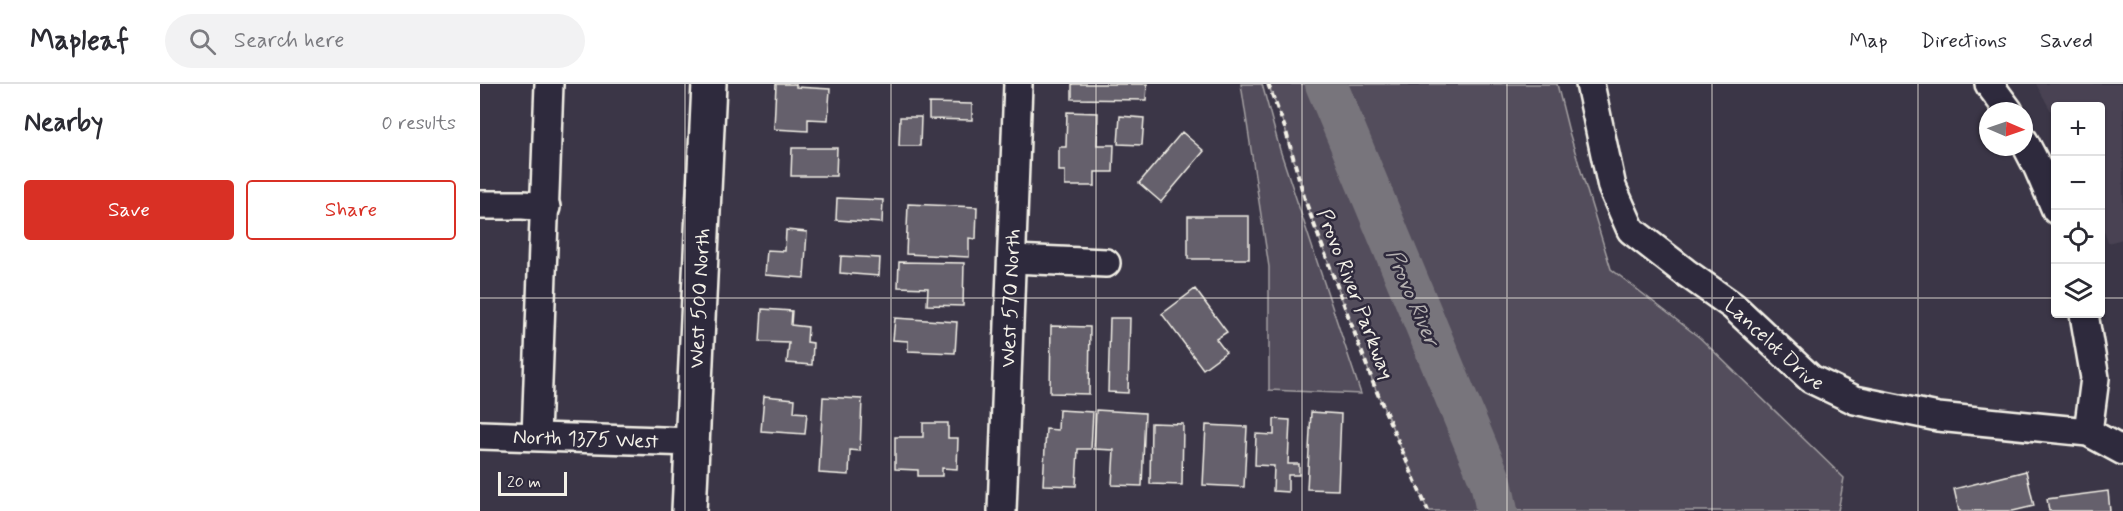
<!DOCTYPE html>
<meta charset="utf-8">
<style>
body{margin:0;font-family:Mynerve,sans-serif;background:#f2f2f3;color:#2b2b33}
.controls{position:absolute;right:18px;top:18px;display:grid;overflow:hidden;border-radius:6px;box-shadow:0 2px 4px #0004}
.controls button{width:54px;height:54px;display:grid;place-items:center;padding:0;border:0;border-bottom:2px solid #e1e1e2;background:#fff;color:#2b2b33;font:30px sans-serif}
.compass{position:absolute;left:1499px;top:18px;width:54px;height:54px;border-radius:50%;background:#fff;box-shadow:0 2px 4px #0004;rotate:92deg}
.scale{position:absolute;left:18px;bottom:15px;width:69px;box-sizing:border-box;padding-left:6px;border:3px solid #f4f1e8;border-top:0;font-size:16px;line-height:21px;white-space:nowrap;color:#f4f1e8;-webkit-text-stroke:4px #2f2a3d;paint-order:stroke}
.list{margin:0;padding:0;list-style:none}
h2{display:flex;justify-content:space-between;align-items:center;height:78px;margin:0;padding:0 24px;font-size:26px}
h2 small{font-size:20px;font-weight:400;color:#7c7c81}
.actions{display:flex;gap:12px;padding:18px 24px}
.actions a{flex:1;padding:14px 0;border:2px solid #d93025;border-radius:6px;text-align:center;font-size:21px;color:#d93025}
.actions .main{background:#d93025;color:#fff}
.icon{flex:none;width:33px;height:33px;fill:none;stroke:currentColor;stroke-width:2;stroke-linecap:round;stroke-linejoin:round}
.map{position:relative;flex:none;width:1643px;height:427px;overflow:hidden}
header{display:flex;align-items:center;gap:36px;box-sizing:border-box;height:84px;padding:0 30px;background:#fff;border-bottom:2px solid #e1e1e2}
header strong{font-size:28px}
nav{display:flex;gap:33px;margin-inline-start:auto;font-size:21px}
.search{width:420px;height:54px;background:#f2f2f3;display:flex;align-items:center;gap:15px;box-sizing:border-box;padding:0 21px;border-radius:33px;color:#7c7c81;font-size:22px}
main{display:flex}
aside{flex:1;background:#fff}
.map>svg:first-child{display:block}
.built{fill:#484352}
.green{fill:#534e5c;stroke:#a4a0a2;stroke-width:1.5}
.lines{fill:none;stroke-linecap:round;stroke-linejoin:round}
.river{stroke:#78747b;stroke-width:42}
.building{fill:#65616c;stroke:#f4f1e8;stroke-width:1.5}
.minor-casing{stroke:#f4f1e8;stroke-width:32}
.tertiary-casing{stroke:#f4f1e8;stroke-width:38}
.path{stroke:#f4f1e8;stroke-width:4;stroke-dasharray:6 4.5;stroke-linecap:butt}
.minor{stroke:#2f2a3d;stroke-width:27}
.tertiary{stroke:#2f2a3d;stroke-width:33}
.grid{fill:none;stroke:#f4f1e8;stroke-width:1.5;stroke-opacity:0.55}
.labels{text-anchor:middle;stroke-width:5;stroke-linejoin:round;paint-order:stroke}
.street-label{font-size:21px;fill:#f4f1e8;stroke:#2f2a3d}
.water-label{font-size:22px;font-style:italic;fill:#b6b2b2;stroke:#2f2a3d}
</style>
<header>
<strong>Mapleaf</strong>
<div class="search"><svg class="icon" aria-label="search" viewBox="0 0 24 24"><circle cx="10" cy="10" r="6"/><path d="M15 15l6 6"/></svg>Search here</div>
<nav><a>Map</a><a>Directions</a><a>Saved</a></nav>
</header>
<main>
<aside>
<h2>Nearby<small>0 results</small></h2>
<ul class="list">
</ul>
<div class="actions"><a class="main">Save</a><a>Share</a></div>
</aside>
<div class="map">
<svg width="1643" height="427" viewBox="0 0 1643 427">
<rect width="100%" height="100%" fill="#3b3647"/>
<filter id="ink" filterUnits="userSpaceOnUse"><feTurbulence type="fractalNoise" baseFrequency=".0167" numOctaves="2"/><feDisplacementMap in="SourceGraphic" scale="12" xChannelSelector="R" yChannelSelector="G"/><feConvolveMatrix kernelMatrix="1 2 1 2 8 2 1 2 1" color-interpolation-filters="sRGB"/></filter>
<g filter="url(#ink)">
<path class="built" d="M 1556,0 L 1643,0 L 1643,155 L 1628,159 L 1621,139 L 1620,22 L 1576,22 L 1575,34 Z"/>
<path class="green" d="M 761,0 L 782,0 L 800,66 L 881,310 L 789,306 L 789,183 Z
M 788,0 L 1077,0 L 1089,48 L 1131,185 L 1220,254 L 1364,394 L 1358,427 L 948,427 L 894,301 L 825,116 L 805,44 Z"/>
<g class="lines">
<path class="river" d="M 846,0 L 1011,398 L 1017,427"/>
</g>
<path class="building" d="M 296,0 L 316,0 L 316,3 L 350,5 L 348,36 L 328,35 L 328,47 L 294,45 Z
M 592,0 L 667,0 L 666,16 L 592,15 Z
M 449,19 L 492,20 L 492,36 L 449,35 Z
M 587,28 L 618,29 L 617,61 L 634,61 L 633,88 L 615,88 L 615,102 L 585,102 L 585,87 L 579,87 L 579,63 L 586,63 Z
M 640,32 L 664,34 L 662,61 L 638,60 Z
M 420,33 L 441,33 L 440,62 L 419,62 Z
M 702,48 L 724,67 L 681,118 L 659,99 Z
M 312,64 L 357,64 L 356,92 L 311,92 Z
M 357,114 L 403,116 L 402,139 L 356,136 Z
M 428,120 L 497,123 L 496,155 L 489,154 L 489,173 L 426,170 Z
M 708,132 L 769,132 L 769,175 L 708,175 Z
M 306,146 L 327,148 L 324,194 L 285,191 L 287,166 L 305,167 Z
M 361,172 L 400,174 L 399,192 L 360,189 Z
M 419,178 L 484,179 L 483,222 L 447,221 L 448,204 L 418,203 Z
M 715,205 L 747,248 L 736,255 L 746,268 L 723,285 L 682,230 Z
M 282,225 L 312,227 L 311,241 L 328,243 L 327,258 L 333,259 L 332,281 L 307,279 L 309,259 L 280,258 Z
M 415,234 L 477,238 L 475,269 L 428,267 L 428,257 L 413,256 Z
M 630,234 L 650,234 L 648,309 L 628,308 Z
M 571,242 L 610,243 L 609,310 L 570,309 Z
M 284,312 L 315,315 L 314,328 L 327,329 L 325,350 L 281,347 Z
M 343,313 L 382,315 L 380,367 L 370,366 L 369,391 L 339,389 Z
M 579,326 L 613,328 L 611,365 L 598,365 L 596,402 L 563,401 L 566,345 L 578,346 Z
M 616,326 L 665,329 L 662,402 L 632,401 L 634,366 L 614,365 Z
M 831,328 L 861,330 L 858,406 L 827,405 Z
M 794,335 L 810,336 L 808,380 L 819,380 L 819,391 L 808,391 L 808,408 L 793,407 L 794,382 L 775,381 L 776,350 L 794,351 Z
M 443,339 L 468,339 L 468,354 L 478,354 L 477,385 L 462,384 L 462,392 L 438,392 L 438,386 L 415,385 L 415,353 L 443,353 Z
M 671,339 L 703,340 L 702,401 L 670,400 Z
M 726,341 L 767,343 L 764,403 L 723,401 Z
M 1546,387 L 1554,422 L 1533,427 L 1479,427 L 1474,405 Z
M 1628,407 L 1630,427 L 1569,427 L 1567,415 Z"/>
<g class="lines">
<g class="minor-casing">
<g id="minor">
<path id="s1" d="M 1110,0 L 1132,103 L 1151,146 L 1205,188 L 1253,222 L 1331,295 L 1375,316 L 1458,333 L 1608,348 L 1643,367"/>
<path d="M 1509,0 L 1529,27"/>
<path d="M 1544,57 L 1558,84 L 1576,126"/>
<path d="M 0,121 L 43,121 L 66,123"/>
<path d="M 532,175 L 626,179"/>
<path d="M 1604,230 L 1615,294 L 1608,348"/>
<path id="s2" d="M 0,351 L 213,358"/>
<path d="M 56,352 L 69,0"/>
<path id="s3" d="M 522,427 L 538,0"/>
</g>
</g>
<g class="tertiary-casing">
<g id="tertiary">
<path id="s4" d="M 209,427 L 229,0"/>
</g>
</g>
<path class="path" d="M 788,0 L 805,44 L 825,116 L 894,301 L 948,427"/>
<use href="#minor" class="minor"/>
<use href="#tertiary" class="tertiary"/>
</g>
</g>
<path class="grid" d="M 205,0 L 205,427M 411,0 L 411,427M 616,0 L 616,427M 822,0 L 822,427M 1027,0 L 1027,427M 1232,0 L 1232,427M 1438,0 L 1438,427M 0,214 L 1576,214M 1620,214 L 1643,214"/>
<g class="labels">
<g class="street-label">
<text transform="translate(876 210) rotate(69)" y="7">Provo River Parkway</text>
<text dy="7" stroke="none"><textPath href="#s4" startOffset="213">West 500 North</textPath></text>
<text dy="7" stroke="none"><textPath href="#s3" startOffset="213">West 570 North</textPath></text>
<text dy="7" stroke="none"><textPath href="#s1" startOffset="336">Lancelot Drive</textPath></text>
<text dy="7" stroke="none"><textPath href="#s2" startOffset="106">North 1375 West</textPath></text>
</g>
<g class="water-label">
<text transform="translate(934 213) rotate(67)" y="8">Provo River</text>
</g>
</g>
</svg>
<div class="controls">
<button>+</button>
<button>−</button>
<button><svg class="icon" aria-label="locate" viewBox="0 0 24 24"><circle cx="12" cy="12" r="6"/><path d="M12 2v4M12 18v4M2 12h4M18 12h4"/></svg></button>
<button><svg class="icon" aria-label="layers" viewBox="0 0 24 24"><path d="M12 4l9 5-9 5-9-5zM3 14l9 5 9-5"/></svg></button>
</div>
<svg class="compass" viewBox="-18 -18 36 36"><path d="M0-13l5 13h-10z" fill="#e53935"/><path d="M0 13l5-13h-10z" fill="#7c7c81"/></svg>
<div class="scale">20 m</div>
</div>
</main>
